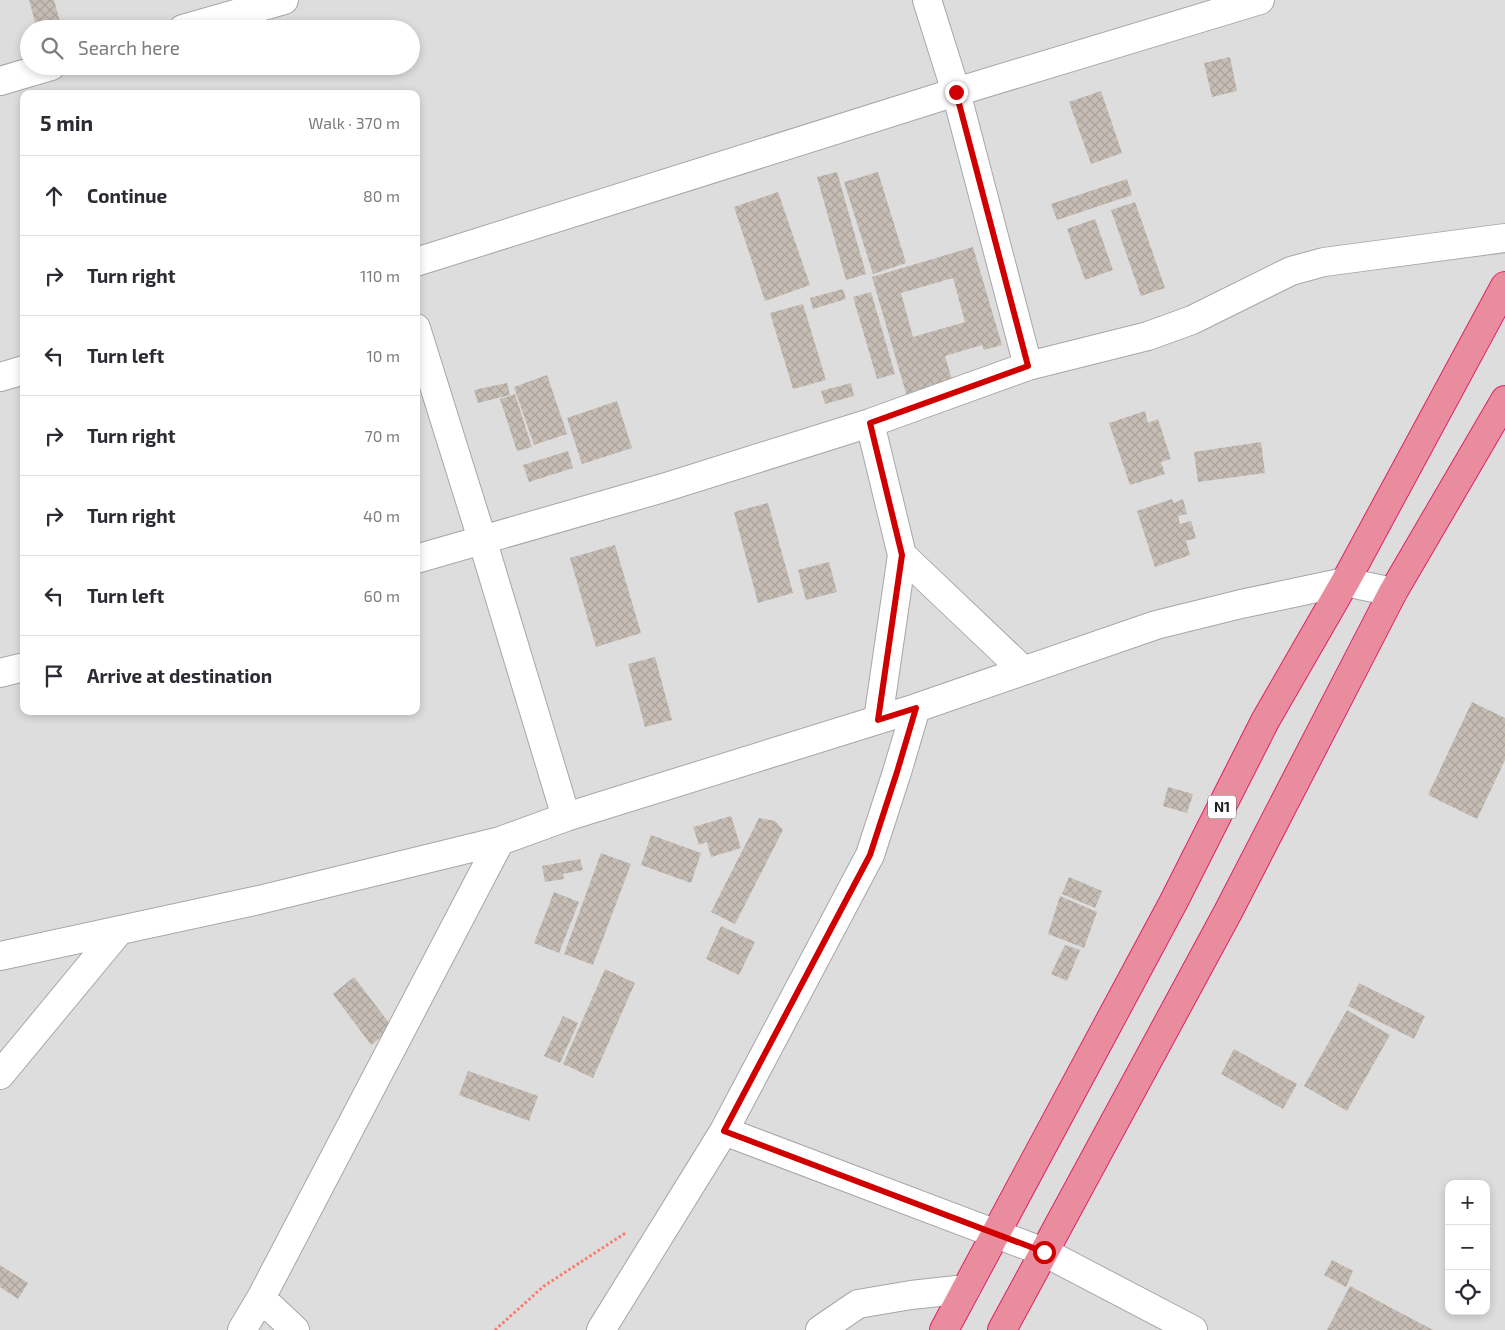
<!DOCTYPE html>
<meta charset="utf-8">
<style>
body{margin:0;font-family:"Exo 2",sans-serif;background:#f7f7f7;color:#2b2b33}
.controls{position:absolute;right:15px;bottom:15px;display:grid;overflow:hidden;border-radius:10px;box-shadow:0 2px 8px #0003}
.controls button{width:45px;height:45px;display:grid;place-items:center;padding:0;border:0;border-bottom:1px solid #e1e1e2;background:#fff;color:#2b2b33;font:25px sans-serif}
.stop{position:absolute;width:15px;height:15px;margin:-11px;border:4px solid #d00000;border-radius:50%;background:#fff}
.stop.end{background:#d00000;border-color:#fff;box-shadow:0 1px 5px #0008}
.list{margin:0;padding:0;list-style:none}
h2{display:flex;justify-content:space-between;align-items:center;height:65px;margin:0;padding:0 20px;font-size:21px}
h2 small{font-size:16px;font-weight:400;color:#7c7c81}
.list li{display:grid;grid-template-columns:32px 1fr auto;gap:15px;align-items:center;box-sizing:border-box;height:80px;padding:0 20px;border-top:1px solid #e1e1e2}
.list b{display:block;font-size:19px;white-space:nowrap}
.list em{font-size:16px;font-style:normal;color:#7c7c81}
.icon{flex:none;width:28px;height:28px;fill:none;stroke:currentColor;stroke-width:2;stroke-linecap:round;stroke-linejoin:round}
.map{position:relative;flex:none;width:1505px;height:1330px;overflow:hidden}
.search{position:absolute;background:#fff;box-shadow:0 2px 8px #0003;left:20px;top:20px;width:400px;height:55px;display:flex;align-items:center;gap:12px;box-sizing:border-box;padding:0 18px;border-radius:28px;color:#7c7c81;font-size:19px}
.panel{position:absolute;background:#fff;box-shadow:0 2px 8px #0003;left:20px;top:90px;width:400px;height:625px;border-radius:10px}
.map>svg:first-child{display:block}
.residential{fill:#dedddd;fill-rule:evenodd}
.building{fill:url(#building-cross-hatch);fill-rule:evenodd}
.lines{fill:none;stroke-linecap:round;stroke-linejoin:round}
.minor-casing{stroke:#a7a7a7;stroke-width:30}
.highway-casing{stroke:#df2263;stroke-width:30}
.path{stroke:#fd7a6b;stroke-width:3;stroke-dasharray:2.5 2.5;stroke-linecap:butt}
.minor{stroke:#fff;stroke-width:28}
.highway{stroke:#e98d9e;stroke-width:28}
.route{stroke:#d00000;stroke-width:6}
.labels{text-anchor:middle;stroke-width:4.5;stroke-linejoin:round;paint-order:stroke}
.shield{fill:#fff;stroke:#636363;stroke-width:1}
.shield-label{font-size:14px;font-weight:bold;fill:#202020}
</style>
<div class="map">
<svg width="1505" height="1330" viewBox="0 0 1505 1330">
<defs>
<pattern id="building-cross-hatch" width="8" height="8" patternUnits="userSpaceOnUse" patternTransform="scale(1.25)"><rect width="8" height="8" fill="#c6bdb5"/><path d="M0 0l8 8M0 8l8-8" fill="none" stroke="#aaa29b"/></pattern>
</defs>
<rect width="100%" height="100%" fill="#f1ede6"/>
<path class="residential" d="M 0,0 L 1505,0 L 1505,1330 L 0,1330 ZM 29,29 L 411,29 L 411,66 L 29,66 ZM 24,94 L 416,94 L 416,711 L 24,711 ZM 1449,1184 L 1486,1184 L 1486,1311 L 1449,1311 Z"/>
<path class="building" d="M 29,0 L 54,0 L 62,29 L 37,29 Z
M 1230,57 L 1237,91 L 1212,97 L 1204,63 Z
M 1101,91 L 1122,153 L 1091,164 L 1069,102 Z
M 837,172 L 866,274 L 846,280 L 817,177 Z
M 878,172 L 906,263 L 873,274 L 844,182 Z
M 1127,179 L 1132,195 L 1057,220 L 1051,204 Z
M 778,192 L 810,285 L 765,301 L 734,207 Z
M 1135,202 L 1165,288 L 1141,296 L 1111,210 Z
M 1095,219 L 1113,270 L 1085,280 L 1067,229 Z
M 973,247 L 1002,345 L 984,350 L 982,345 L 945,356 L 954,386 L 908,400 L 872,277 ZM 953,278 L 965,322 L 913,337 L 901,293 Z
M 843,289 L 846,299 L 813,309 L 810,298 Z
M 871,292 L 895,374 L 877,379 L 853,297 Z
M 803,304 L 826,380 L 793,389 L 770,313 Z
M 547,375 L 567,434 L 534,445 L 514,387 Z
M 507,383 L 510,395 L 478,403 L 474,390 Z
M 851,383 L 854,396 L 825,404 L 821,391 Z
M 515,394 L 532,447 L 517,451 L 500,399 Z
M 617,401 L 632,448 L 582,464 L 567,418 Z
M 1145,411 L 1148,423 L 1158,419 L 1171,459 L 1161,462 L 1165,474 L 1130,485 L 1109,423 Z
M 1261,442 L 1265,473 L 1198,482 L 1194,452 Z
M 568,451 L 573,468 L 529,482 L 523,465 Z
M 1172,499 L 1174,503 L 1183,499 L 1187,514 L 1178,516 L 1180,524 L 1191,521 L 1196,538 L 1186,541 L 1190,555 L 1155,567 L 1137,511 Z
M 768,503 L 793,593 L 758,603 L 734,512 Z
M 615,545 L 641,633 L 596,647 L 570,558 Z
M 829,562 L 837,592 L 806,600 L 798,570 Z
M 655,657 L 672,720 L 645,727 L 628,664 Z
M 1472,702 L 1505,718 L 1505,760 L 1477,819 L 1428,795 Z
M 1168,787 L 1193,794 L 1187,813 L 1163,806 Z
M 731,816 L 741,848 L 711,857 L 707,842 L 699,845 L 693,827 Z
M 759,818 L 775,821 L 783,830 L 735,924 L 711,912 Z
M 651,835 L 701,853 L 691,883 L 641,865 Z
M 601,853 L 631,864 L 593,965 L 564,954 Z
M 580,859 L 583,870 L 563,874 L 564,879 L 545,882 L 542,866 Z
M 1069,877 L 1102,891 L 1095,908 L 1062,894 Z
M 554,892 L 579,902 L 559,953 L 534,943 Z
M 1060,896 L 1097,912 L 1084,948 L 1048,934 Z
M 721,926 L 755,942 L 739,975 L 706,959 Z
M 1065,945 L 1080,950 L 1067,981 L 1051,974 Z
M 605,969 L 635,983 L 593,1078 L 563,1064 Z
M 354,977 L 393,1028 L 371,1045 L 333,994 Z
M 1359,983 L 1425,1016 L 1414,1039 L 1348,1006 Z
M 1347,1010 L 1390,1035 L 1347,1111 L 1304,1086 Z
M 563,1016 L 578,1023 L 560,1063 L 544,1056 Z
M 1234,1049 L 1297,1084 L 1283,1109 L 1221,1074 Z
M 468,1071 L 538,1096 L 529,1121 L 459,1095 Z
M 1332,1260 L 1353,1271 L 1346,1287 L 1324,1275 Z
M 0,1265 L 28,1283 L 18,1299 L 0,1287 Z
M 1350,1286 L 1433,1330 L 1327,1330 Z"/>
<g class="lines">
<g class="minor-casing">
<path id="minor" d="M 927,0 L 956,92 L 1028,366
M 183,29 L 284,0
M 0,81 L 51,66
M 416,262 L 956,92 L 1260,0
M 416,328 L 482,539 L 566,817
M 0,377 L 24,370
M 870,423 L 902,555 L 878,720
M 902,555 L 1023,670
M 416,559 L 663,488 L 870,423 L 1028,366 L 1148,336 L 1192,320 L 1291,271 L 1324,262 L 1505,238
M 0,673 L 24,667
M 0,956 L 259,900 L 500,841 L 566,817 L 916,708 L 1156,625 L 1241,604 L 1345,582 L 1393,592
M 0,1075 L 119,931
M 724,1131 L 1044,1252 L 1193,1330
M 261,1298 L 295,1330
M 242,1330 L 261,1298 L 500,841
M 601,1330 L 724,1131 L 870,855 L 897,772 L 916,708
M 820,1330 L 858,1304 L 911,1295 L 966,1289"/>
</g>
<g class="highway-casing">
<path id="highway" d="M 944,1330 L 1174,901 L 1265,721 L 1345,582 L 1505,286
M 1002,1330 L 1228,912 L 1393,592 L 1505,400"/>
</g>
<path class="path" d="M 495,1330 L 544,1286 L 627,1232"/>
<use href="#minor" class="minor"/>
<use href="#highway" class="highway"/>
</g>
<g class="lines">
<path class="route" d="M 956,92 L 1028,366 L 870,423 L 902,555 L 878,720 L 916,708 L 897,772 L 870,855 L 724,1131 L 1044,1252"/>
</g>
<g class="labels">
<rect class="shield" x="1208" y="795.5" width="28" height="23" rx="4"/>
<g class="shield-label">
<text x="1222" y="812">N1</text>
</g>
</g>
</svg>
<div class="controls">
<button>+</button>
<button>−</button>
<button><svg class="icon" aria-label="locate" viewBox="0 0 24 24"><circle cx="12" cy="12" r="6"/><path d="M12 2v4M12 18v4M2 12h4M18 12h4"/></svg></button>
</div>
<div class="stop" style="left:1044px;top:1252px"></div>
<div class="stop end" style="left:956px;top:92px"></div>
<div class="search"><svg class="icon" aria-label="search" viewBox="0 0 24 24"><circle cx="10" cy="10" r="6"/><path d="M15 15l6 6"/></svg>Search here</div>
<section class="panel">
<h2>5 min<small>Walk · 370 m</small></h2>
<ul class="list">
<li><svg class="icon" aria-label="ahead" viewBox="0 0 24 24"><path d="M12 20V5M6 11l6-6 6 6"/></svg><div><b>Continue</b></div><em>80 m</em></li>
<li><svg class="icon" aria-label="right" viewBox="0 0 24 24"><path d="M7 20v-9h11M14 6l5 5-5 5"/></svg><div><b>Turn right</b></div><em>110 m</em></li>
<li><svg class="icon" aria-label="left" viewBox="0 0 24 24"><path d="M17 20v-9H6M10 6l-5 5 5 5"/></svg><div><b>Turn left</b></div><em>10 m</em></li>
<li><svg class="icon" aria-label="right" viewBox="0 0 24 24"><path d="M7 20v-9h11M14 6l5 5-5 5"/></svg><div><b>Turn right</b></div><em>70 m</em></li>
<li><svg class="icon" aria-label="right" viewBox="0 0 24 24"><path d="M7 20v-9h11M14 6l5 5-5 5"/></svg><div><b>Turn right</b></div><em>40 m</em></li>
<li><svg class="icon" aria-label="left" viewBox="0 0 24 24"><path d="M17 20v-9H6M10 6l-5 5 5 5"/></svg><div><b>Turn left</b></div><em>60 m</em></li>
<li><svg class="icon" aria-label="arrive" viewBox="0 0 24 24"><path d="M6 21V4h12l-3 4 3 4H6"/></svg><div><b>Arrive at destination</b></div></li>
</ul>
</section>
</div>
